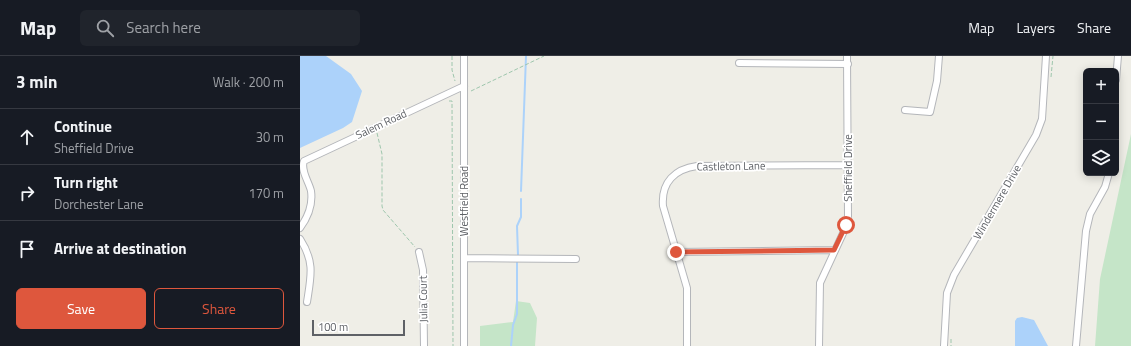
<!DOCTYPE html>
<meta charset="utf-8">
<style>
body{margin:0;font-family:"Titillium Web",sans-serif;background:#20242c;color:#f1f3f6}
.controls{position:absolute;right:12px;top:12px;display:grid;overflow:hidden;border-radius:6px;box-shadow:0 2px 10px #0003}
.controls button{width:36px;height:36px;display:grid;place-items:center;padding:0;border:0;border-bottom:1px solid #363941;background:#171b24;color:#f1f3f6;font:20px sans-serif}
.scale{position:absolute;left:12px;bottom:10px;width:93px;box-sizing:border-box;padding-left:4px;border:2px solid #5e6166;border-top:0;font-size:11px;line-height:14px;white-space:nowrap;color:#5e6166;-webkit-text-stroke:3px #fff;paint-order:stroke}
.stop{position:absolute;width:12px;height:12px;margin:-9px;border:3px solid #de573d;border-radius:50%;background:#fff}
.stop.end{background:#de573d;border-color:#fff;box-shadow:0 1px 4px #0008}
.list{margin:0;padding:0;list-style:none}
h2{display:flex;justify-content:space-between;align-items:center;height:52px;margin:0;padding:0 16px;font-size:17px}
h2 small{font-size:13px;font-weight:400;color:#9ea1a6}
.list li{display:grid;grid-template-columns:26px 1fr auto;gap:12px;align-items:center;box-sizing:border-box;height:56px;padding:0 16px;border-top:1px solid #363941}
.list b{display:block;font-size:15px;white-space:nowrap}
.list p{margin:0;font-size:13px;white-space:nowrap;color:#9ea1a6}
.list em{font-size:13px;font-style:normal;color:#9ea1a6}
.actions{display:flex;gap:8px;padding:12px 16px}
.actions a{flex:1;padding:9px 0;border:1px solid #de573d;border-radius:6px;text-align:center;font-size:14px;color:#de573d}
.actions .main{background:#de573d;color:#fff}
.icon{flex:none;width:22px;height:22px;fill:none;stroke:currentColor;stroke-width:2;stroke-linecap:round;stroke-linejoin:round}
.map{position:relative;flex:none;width:831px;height:290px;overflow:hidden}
header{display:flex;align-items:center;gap:24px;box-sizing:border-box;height:56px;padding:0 20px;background:#171b24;border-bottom:1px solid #363941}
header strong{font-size:19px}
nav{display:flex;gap:22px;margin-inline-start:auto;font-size:14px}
.search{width:280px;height:36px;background:#20242c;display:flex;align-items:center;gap:10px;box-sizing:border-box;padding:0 14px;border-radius:6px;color:#9ea1a6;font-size:15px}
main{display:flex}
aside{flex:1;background:#171b24}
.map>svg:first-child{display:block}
.green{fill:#c5e5c8}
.water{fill:#acd2fa}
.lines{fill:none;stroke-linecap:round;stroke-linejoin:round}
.stream{stroke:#acd2fa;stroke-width:2}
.minor-casing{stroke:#b4b6ba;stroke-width:8}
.path{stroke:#9ec6ad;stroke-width:1;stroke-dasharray:4 2;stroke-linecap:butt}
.minor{stroke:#fff;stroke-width:6}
.route{stroke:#de573d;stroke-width:5}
.labels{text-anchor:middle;stroke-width:3.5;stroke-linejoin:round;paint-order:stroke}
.street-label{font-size:11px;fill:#5e6166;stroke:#fff}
</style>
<header>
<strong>Map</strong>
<div class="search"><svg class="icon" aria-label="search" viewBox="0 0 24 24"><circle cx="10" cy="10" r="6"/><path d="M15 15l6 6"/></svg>Search here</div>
<nav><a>Map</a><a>Layers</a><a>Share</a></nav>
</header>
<main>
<aside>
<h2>3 min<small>Walk · 200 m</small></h2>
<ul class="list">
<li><svg class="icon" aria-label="ahead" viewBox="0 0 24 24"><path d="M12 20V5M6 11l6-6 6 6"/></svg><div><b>Continue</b><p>Sheffield Drive</p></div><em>30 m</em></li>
<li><svg class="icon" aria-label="right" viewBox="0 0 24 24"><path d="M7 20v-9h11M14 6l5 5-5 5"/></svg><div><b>Turn right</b><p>Dorchester Lane</p></div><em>170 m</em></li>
<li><svg class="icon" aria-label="arrive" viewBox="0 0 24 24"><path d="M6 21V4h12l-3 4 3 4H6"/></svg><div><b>Arrive at destination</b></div></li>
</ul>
<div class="actions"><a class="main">Save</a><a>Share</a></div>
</aside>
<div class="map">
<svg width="831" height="290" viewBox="0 0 831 290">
<rect width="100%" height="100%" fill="#efeee7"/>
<path class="green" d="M 831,78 L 831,290 L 795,290 L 800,223 Z
M 216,245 L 230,247 L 237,262 L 235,290 L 180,290 L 180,270 L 213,266 Z"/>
<path class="water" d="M 0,0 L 26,0 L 51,18 L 62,35 L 52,66 L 43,72 L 0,92 Z
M 722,261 L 734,264 L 748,290 L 715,290 L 715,265 L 717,262 Z"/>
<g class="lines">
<path class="stream" d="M 221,135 L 226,0
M 218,199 L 217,170 L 221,161 L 221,143
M 211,290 L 213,269 L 217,258 L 217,205"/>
<g class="minor-casing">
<path id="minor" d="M 164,0 L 164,290
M 439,7 L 548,8
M 816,24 L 818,0
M 605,54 L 630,56 L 637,25 L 639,0
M 0,172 C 8,161 13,149 11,135 C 9,126 0,114 4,105 L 164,30
M 0,183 C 15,206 11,220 7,246
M 119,196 L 123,214 L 124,290
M 376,196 L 534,194
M 164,202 L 276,203
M 387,290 L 387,232 L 363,150 C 361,126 375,113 397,110 L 548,109
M 519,290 L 520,227 L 545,173 L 548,160 L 547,0
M 644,290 L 647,237 L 654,219 L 736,79 L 742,63 L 746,0
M 776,290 L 786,175 L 790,158 L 805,131 L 809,117"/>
</g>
<path class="path" d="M 152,0 L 152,14 L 155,25
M 751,21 L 753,0
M 171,35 L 244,0
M 149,45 L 152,45 L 153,290
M 77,77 L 82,98 L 82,150 L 83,154 L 115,191
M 651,283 L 651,290"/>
<use href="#minor" class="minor"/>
</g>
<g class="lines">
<path class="route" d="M 376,196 L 534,194 L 546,169"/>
</g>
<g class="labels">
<g class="street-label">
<text transform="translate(81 68) rotate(-25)" y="4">Salem Road</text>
<text transform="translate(431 110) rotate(-1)" y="4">Castleton Lane</text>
<text transform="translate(548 112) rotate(-90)" y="4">Sheffield Drive</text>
<text transform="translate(164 145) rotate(-90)" y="4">Westfield Road</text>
<text transform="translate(697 146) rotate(-60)" y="4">Windermere Drive</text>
<text transform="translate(123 243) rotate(-91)" y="4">Julia Court</text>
</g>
</g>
</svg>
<div class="controls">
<button>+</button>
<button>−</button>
<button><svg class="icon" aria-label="layers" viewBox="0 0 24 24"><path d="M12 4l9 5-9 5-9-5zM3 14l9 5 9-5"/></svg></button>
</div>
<div class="scale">100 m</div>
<div class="stop" style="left:546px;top:169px"></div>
<div class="stop end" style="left:376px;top:196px"></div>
</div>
</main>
